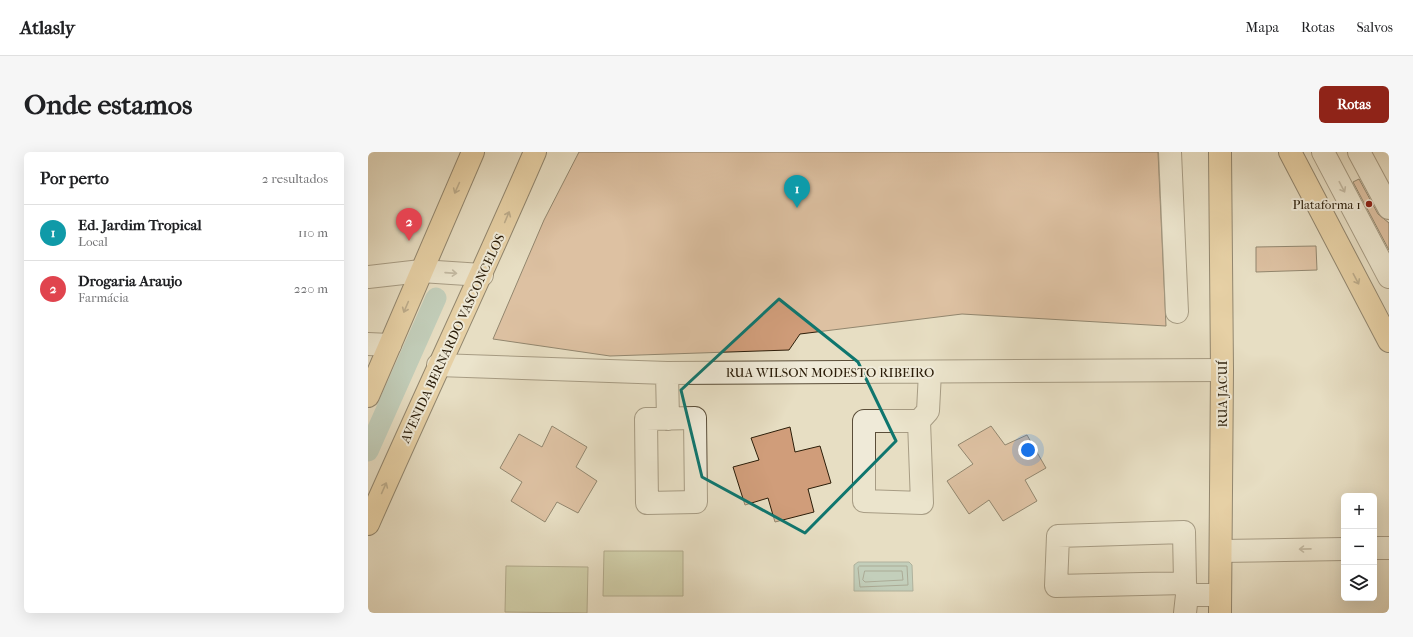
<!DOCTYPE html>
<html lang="pt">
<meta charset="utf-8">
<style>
body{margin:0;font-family:"IM FELL French Canon",serif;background:#f6f6f6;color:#202124}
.controls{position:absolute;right:12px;bottom:12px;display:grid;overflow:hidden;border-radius:6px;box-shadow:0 4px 16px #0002}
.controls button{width:36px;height:36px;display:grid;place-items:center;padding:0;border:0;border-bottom:1px solid #e0e0e0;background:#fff;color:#202124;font:20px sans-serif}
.you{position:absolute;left:660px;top:298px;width:14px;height:14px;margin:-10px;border:3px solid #fff;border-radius:50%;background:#1a73e8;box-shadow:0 0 0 6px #1a73e833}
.badge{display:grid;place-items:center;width:26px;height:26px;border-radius:50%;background:#8f2418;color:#fff;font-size:13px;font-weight:700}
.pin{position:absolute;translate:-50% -33px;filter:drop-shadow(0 1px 2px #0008)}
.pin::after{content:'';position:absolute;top:21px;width:14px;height:12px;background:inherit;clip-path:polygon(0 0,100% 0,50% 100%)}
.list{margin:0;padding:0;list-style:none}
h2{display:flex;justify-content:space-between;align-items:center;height:52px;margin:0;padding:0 16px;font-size:17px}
h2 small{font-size:13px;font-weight:400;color:#757577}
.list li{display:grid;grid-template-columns:26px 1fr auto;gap:12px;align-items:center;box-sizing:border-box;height:56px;padding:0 16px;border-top:1px solid #e0e0e0}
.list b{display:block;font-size:15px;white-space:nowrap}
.list p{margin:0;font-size:13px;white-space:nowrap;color:#757577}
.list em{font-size:13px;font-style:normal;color:#757577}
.icon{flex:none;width:22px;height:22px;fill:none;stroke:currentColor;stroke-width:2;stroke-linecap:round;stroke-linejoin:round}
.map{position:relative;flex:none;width:1021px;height:461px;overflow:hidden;border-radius:6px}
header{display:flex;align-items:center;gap:24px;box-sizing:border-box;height:56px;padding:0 20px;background:#fff;border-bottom:1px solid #e0e0e0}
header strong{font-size:19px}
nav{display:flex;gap:22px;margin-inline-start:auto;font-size:14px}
.intro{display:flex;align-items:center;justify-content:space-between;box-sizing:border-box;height:96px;padding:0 24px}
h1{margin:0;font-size:28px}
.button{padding:10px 18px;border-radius:6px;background:#8f2418;color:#fff;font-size:14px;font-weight:700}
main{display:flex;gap:24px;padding:0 24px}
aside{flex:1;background:#fff;border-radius:6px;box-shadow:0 4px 16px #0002}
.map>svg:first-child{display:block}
.green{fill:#b9c091;stroke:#726e4d}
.water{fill:#97bcb2;stroke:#6c7c6e}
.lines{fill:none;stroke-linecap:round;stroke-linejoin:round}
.shore{stroke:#616c5e;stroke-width:1}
.canal{stroke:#97bcb2;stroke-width:21}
.building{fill:#d09d7a;stroke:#2b1d09}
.minor-casing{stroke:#5a4d38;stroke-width:24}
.major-casing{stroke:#2b1d09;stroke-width:24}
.highway-casing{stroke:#2b1d09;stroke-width:24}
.minor{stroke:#efead8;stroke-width:22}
.major{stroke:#e4bf82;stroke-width:22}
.highway{stroke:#e4bf82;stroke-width:22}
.oneway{stroke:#978e7b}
.oneway2{stroke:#886e46}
.marked{fill:none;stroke:#0f766e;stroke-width:3;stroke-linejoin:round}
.poi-dot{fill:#8f2418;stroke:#efead8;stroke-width:1.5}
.labels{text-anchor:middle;stroke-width:4;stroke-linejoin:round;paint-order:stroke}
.poi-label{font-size:13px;fill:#2b1d09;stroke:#efead8;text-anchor:end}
.street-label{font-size:13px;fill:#2b1d09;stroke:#efead8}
</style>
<header>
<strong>Atlasly</strong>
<nav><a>Mapa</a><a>Rotas</a><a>Salvos</a></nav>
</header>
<div class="intro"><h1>Onde estamos</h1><a class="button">Rotas</a></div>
<main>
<aside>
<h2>Por perto<small>2 resultados</small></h2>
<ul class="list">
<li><span class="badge" style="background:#0f9aa8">1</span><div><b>Ed. Jardim Tropical</b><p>Local</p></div><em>110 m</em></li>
<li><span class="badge" style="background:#e0444e">2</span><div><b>Drogaria Araujo</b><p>Farmácia</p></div><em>220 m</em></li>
</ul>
</aside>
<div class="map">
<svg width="1021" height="461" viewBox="0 0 1021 461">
<rect width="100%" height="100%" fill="#e7dec3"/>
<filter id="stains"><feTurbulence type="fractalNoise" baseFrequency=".005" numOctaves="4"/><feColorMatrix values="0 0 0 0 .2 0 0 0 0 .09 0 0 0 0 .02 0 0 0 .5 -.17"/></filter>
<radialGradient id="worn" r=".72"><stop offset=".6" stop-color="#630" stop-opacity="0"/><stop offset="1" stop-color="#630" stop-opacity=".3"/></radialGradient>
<path class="green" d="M 236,399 L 315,399 L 315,444 L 235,444 Z
M 138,414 L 220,415 L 219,461 L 137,460 Z"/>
<path class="water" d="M 490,410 L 541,410 L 544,413 L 545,439 L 486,439 L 486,413 Z"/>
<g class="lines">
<path class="shore" d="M 492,414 L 539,414 L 540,433 L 492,435 L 490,416 Z
M 497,419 L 534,419 L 535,428 L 497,430 L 495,428 Z"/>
<path class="canal" d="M 0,299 L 68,146"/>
</g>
<path class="building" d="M 211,0 L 790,0 L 798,174 L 594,162 L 432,182 L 421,198 L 242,204 L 125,187 L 176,68 Z
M 991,27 L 1010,62 L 1021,71 L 1021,98 L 985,30 Z
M 948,94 L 949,118 L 888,120 L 888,95 Z
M 184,274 L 219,295 L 208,315 L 229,329 L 210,361 L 189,350 L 177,370 L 143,349 L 154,330 L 132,316 L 151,282 L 174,295 Z
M 623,274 L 637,293 L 659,283 L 678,316 L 657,328 L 669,349 L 635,369 L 621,348 L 601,362 L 579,329 L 605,312 L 590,293 Z
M 422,275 L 427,300 L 452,294 L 463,331 L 440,337 L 446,360 L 407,370 L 400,346 L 377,353 L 365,315 L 391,308 L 383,286 Z"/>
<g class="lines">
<g class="minor-casing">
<path id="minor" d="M 802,0 L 809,160
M 955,0 L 1021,125
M 991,0 L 1021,56
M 0,125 L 53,119 L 114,123
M 0,192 L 22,193
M 70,213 L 299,221 L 854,218
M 299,221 L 300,267
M 327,266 L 328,350 L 279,351 L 278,267 Z
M 551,269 L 496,269 L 496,349 L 554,351 L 551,269 L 560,259 L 562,220
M 1006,396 L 1021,396
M 853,399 L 976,397
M 817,431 L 816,380 L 690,384 L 688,434 L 817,431 L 819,443
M 817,461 L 819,443 L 852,443"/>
</g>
<g class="major-casing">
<path id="major" d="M 0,244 L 105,0
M 0,372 C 55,247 113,125 167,0
M 852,461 L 854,218 L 852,0"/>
</g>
<g class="highway-casing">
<path id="highway" d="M 922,0 L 1021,189"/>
</g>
<use href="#minor" class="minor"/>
<use href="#major" class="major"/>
<use href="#highway" class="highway"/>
</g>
<defs><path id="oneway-shaft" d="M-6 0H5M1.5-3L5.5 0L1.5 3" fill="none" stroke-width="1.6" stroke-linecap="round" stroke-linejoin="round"/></defs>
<g class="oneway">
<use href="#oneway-shaft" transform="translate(974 35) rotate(62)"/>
<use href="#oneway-shaft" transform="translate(83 121) rotate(4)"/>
<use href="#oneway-shaft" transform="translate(937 397) rotate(179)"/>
</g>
<g class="oneway2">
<use href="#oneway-shaft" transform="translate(89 36) rotate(114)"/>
<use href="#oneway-shaft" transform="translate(139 65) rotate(-67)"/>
<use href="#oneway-shaft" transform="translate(988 127) rotate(62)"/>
<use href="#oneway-shaft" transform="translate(38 155) rotate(113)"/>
<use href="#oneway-shaft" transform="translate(16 336) rotate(-66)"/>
</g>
<path d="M0 0H1021V461H0ZM 411,147 L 490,210 L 528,289 L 437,381 L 334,325 L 313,238 Z" fill="#e7dec3" fill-opacity=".55" fill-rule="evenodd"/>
<path class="marked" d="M 411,147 L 490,210 L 528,289 L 437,381 L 334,325 L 313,238 Z"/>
<circle class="poi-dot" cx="1001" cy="52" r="4"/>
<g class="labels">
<g class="poi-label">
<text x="993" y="57">Plataforma 1</text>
</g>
<g class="street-label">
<text transform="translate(84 186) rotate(-65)" y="5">AVENIDA BERNARDO VASCONCELOS</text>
<text x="462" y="225">RUA WILSON MODESTO RIBEIRO</text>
<text transform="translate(854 242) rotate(-90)" y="5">RUA JACUÍ</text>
</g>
</g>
<rect width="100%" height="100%" filter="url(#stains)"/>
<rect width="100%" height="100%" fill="url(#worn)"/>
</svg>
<div class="controls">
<button>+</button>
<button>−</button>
<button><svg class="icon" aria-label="layers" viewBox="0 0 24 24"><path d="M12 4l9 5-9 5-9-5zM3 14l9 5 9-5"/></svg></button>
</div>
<div class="you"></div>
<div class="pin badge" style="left:429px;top:56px;background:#0f9aa8">1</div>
<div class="pin badge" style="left:41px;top:89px;background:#e0444e">2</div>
</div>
</main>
